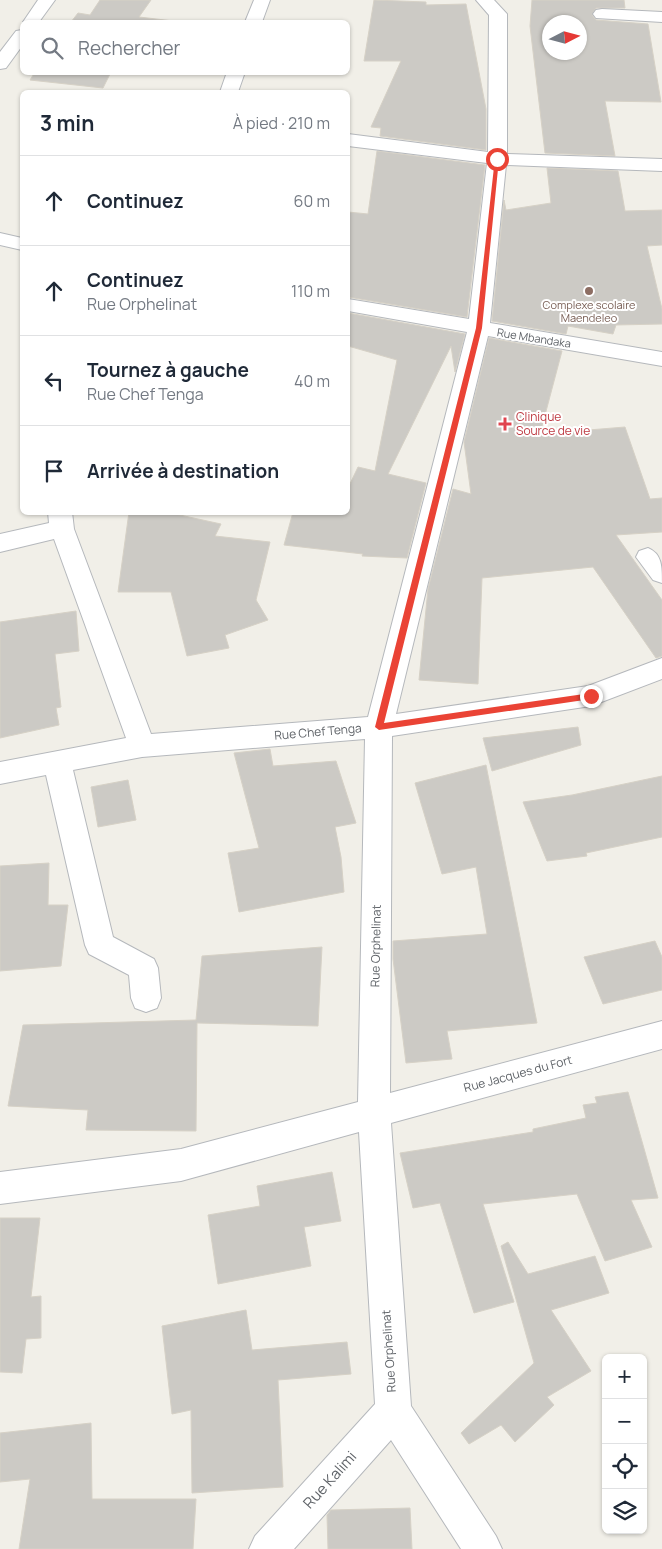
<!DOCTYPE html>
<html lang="fr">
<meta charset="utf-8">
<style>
body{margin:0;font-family:Manrope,sans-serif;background:#f2f2f3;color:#1f2937}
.controls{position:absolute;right:15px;bottom:15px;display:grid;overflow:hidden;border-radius:8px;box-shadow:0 1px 4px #0004}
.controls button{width:45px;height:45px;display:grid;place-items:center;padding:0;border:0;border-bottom:1px solid #e0e1e3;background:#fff;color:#1f2937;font:25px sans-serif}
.compass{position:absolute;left:542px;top:15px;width:45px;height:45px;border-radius:50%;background:#fff;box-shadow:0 1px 4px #0004;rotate:84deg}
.stop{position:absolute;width:15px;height:15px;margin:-11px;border:4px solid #ea4335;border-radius:50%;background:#fff}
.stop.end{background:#ea4335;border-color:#fff;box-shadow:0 1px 5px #0008}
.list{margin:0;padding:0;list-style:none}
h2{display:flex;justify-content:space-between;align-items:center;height:65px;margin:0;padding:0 20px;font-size:21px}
h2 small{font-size:16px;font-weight:400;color:#747a83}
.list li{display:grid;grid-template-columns:32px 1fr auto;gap:15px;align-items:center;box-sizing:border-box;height:90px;padding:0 20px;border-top:1px solid #e0e1e3}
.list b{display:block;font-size:19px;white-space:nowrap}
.list p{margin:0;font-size:16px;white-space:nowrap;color:#747a83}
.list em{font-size:16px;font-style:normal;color:#747a83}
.icon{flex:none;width:28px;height:28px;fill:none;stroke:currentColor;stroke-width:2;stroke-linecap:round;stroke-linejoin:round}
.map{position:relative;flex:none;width:662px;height:1549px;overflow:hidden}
.search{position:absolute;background:#fff;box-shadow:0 1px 4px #0004;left:20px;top:20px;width:330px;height:55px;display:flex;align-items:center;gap:12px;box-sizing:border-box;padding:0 18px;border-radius:8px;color:#747a83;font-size:19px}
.panel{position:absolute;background:#fff;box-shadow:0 1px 4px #0004;left:20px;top:90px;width:330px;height:425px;border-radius:8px}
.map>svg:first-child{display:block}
.building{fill:#cccac5;stroke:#d6d1c6;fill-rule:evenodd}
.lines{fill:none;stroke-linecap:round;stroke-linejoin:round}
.minor-casing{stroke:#b5b8bc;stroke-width:2}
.minor{fill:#fff;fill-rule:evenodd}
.route{fill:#ea4335}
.education-dot{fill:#8d6e63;stroke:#fff;stroke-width:2}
.health-dot{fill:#e0444e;stroke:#fff;stroke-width:2}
.labels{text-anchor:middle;stroke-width:4;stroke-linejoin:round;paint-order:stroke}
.far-education-label{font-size:11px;fill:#785e54;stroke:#fff}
.far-street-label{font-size:11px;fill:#5f6368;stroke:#fff}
.health-label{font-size:12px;fill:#be3a42;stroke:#fff;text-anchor:start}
.street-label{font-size:12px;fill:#5f6368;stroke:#fff}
.near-street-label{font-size:15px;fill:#5f6368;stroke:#fff}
</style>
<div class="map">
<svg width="662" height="1549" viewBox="0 0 662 1549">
<rect width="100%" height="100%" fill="#f1efe8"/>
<path class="building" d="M 100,0 L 151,0 L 139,17 L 182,22 L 71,22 L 78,13 L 90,15 Z
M 374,0 L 426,2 L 426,5 L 466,4 L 486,109 L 486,150 L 380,136 L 381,128 L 371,127 L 401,61 L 364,61 Z
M 532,0 L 624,0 L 625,8 L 596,8 L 592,15 L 596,20 L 648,24 L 661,102 L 605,101 L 615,156 L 545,153 L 530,26 ZM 550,22 L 580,22 L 580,52 L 550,52 Z
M 35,72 L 111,72 L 103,88 L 30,80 Z
M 377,151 L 485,165 L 467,317 L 348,297 L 348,212 L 368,214 Z
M 547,168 L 618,171 L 625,211 L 662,210 L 662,245 L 647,246 L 662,309 L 662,324 L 616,325 L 613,334 L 568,326 L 566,334 L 492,321 L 504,200 L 506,210 L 551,203 Z
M 348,313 L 465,334 L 455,372 L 451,346 L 388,474 L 426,483 L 407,558 L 362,556 L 363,554 L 284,545 L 293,512 L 348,512 L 348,488 L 358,467 L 375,471 L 397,360 L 348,346 Z
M 489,338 L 562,351 L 540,434 L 625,427 L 650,499 L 662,498 L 662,532 L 616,535 L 662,600 L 662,656 L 656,658 L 593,567 L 482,578 L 478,684 L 419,680 L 428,589 L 453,489 L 471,494 L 464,442 Z
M 129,512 L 166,512 L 221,524 L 215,536 L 270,542 L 256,600 L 268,620 L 225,635 L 229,648 L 187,656 L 171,592 L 118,592 Z
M 76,611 L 79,651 L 55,654 L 61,707 L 56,708 L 59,725 L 0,738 L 0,622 Z
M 578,727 L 581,745 L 492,771 L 483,738 Z
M 270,749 L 273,766 L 336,761 L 356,823 L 335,827 L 341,857 L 344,892 L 239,912 L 228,853 L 259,848 L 234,753 Z
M 486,765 L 537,1023 L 447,1031 L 452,1059 L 406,1063 L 393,959 L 393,941 L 487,934 L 476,867 L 442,874 L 415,783 Z
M 662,776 L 662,837 L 586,853 L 587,856 L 547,861 L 523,802 L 572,795 Z
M 128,780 L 136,820 L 98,827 L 91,787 Z
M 49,863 L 48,905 L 68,905 L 61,966 L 0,971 L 0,866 Z
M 655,941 L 662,957 L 662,990 L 603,1004 L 584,957 Z
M 322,947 L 318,1026 L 197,1023 L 196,1131 L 86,1130 L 88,1110 L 8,1106 L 23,1025 L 196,1020 L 202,956 Z
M 628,1092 L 658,1198 L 631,1200 L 652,1247 L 605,1261 L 577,1194 L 483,1204 L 514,1302 L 474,1313 L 440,1203 L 413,1208 L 400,1153 L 533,1132 L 533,1129 L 586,1118 L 583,1105 L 597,1103 L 595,1097 Z
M 332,1172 L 341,1221 L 304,1227 L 311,1266 L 218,1284 L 208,1215 L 260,1206 L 257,1186 Z
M 0,1218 L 40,1218 L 31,1297 L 41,1296 L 41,1338 L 26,1339 L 22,1373 L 0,1372 Z
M 508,1242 L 528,1274 L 595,1256 L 609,1293 L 551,1310 L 591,1371 L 547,1397 L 554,1405 L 515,1442 L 501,1425 L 469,1444 L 461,1433 L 534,1363 L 501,1246 Z
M 246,1310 L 252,1350 L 347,1342 L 351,1374 L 278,1380 L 283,1487 L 192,1493 L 191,1410 L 172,1414 L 162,1326 Z
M 91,1423 L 92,1499 L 196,1499 L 193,1549 L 19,1549 L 30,1479 L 0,1482 L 0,1433 Z
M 410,1508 L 412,1549 L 328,1549 L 327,1515 L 331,1510 Z"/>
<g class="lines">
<g class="minor-casing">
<path id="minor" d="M 38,0 L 55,0 L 39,22 L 23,22 Z
M 254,0 L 270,0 L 262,22 L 245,22 Z
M 476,0 L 494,0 L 507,14 L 507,154 L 662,159 L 662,171 L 506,165 L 490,323 L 662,352 L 662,366 L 488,336 L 396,714 L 588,686 L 662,658 L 662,679 L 591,706 L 392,736 L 390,1093 L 662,1021 L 662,1049 L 391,1123 L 411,1406 L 496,1536 L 502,1549 L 461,1549 L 391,1440 L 294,1549 L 249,1549 L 255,1536 L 375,1404 L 359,1132 L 181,1181 L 0,1204 L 0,1172 L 181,1149 L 358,1102 L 365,739 L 142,757 L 73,770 L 113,937 L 154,959 L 158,968 L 161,998 L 157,1008 L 146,1012 L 135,1008 L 131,998 L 129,975 L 89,954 L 85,945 L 46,775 L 0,784 L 0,762 L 126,738 L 54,539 L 0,552 L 0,534 L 49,523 L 48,512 L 72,512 L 74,529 L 151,734 L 368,717 L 467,332 L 348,311 L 348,299 L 469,319 L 487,163 L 348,146 L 348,134 L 488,152 L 489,15 Z
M 602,9 L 662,12 L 662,22 L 596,18 L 593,14 L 596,10 Z
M 22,30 L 22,46 L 6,68 L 0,69 L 0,52 L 16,31 Z
M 227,72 L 245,72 L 238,92 L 220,92 Z
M 0,233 L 22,238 L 22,250 L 0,245 Z
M 648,548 C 662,554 662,566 662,583 L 653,580 L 636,557 L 639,551 Z"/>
</g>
<use href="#minor" class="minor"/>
</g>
<path class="route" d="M 495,158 L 499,159 L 482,328 L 384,723 L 591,693 L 595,696 L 591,699 L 379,730 L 375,727 L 476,328 Z"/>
<circle class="education-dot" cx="589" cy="291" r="5"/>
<path class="health-dot" d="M502.5 416.5h5v5h5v5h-5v5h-5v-5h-5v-5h5z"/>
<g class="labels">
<g class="far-education-label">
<text x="589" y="309">Complexe scolaire<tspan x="589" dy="13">Maendeleo</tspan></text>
</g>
<g class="far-street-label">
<text transform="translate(534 338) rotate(9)" y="4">Rue Mbandaka</text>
</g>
<g class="health-label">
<text x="516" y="421">Clinique<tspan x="516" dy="14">Source de vie</tspan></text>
</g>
<g class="street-label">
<text transform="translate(318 732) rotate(-5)" y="4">Rue Chef Tenga</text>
<text transform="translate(376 946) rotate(-89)" y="4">Rue Orphelinat</text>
<text transform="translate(518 1074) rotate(-15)" y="4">Rue Jacques du Fort</text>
<text transform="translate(389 1351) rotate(-94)" y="4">Rue Orphelinat</text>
</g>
<g class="near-street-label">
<text transform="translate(330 1480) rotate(-48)" y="5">Rue Kalimi</text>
</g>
</g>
</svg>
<div class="controls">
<button>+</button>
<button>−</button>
<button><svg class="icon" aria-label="locate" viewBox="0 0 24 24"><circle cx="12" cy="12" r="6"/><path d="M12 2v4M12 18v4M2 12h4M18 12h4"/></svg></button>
<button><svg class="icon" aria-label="layers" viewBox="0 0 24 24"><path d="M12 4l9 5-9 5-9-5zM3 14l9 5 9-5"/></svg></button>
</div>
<svg class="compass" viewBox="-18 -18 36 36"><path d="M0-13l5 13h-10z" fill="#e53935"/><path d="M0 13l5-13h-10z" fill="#747a83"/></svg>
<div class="stop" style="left:497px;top:159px"></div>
<div class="stop end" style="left:591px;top:696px"></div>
<div class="search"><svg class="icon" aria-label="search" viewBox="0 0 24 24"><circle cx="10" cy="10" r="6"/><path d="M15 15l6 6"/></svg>Rechercher</div>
<section class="panel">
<h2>3 min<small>À pied · 210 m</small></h2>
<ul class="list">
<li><svg class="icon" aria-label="ahead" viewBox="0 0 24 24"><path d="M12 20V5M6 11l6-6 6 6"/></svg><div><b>Continuez</b></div><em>60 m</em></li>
<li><svg class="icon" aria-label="ahead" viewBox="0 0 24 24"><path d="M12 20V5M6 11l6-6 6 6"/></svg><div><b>Continuez</b><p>Rue Orphelinat</p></div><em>110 m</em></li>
<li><svg class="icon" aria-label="left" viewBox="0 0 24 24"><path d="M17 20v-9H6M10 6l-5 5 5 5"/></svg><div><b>Tournez à gauche</b><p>Rue Chef Tenga</p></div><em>40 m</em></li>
<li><svg class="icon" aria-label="arrive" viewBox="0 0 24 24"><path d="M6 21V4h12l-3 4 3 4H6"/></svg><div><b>Arrivée à destination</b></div></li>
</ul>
</section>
</div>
